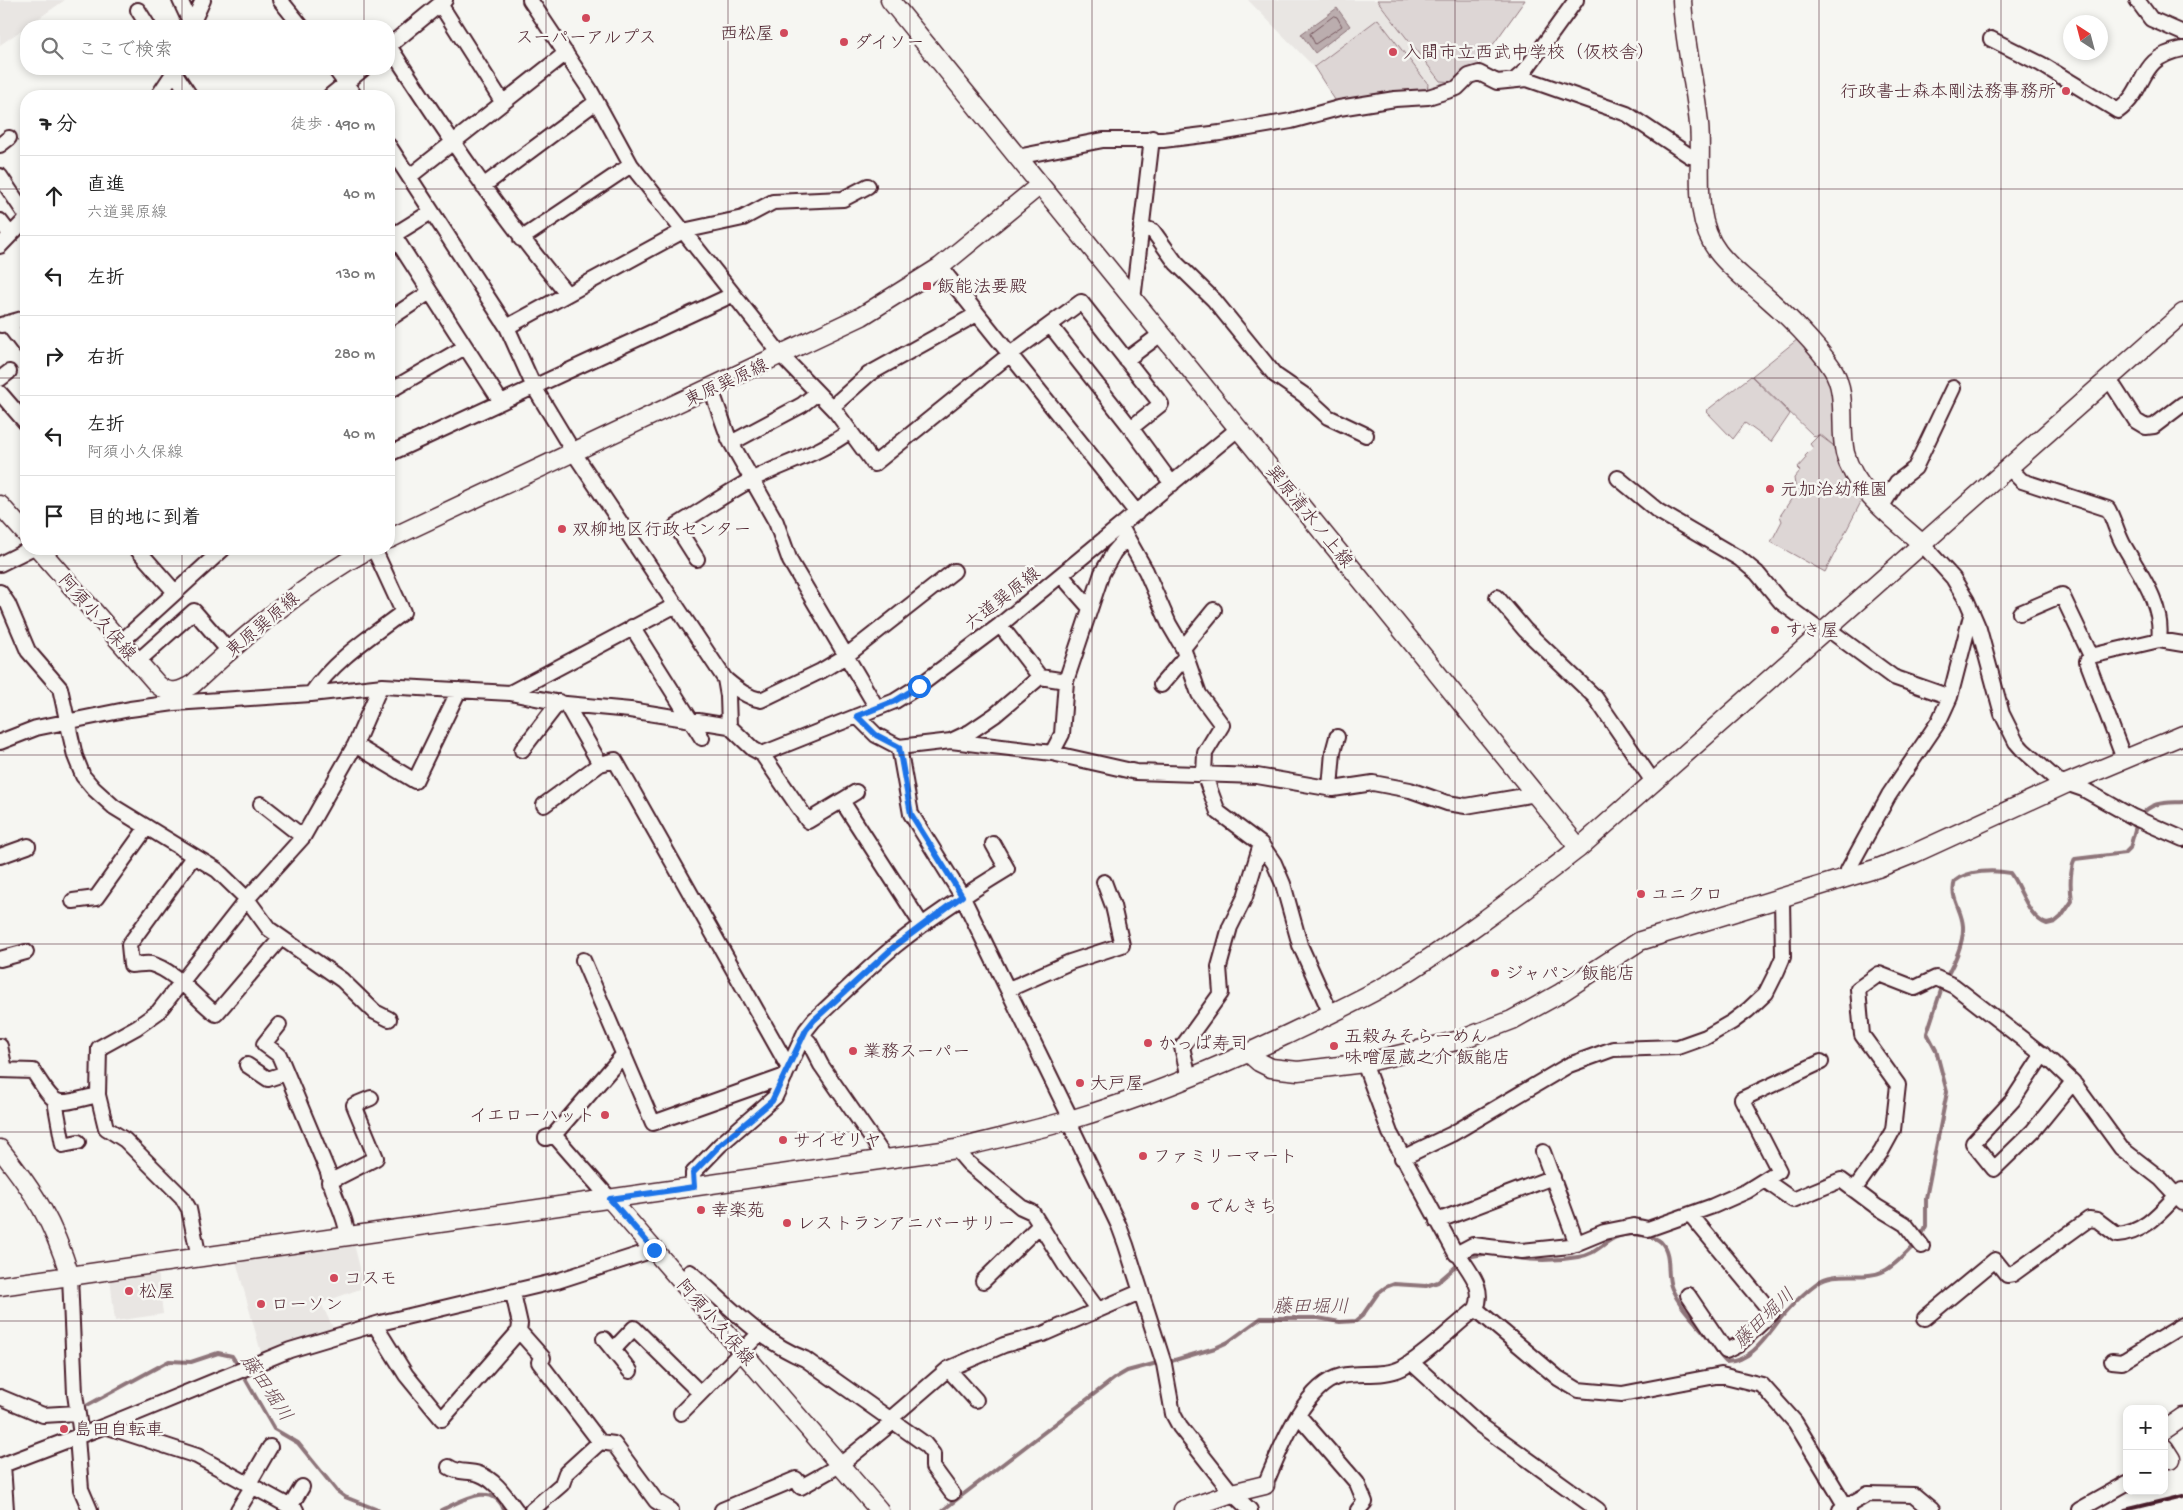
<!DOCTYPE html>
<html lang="ja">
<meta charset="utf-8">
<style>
body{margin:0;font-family:"Gochi Hand","Klee One",sans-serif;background:#f6f6f6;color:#222}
.controls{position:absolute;right:15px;bottom:15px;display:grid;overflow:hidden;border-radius:10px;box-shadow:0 2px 8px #0003}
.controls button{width:45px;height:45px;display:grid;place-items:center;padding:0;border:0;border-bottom:1px solid #e0e0e0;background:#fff;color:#222;font:25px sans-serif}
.compass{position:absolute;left:2063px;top:15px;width:45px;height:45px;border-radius:50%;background:#fff;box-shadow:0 2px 8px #0003;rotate:324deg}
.stop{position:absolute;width:15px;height:15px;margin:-11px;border:4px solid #1a73e8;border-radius:50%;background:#fff}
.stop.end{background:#1a73e8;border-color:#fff;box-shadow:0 1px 5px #0008}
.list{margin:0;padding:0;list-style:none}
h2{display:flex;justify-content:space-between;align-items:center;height:65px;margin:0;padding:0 20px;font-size:21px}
h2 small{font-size:16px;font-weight:400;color:#767676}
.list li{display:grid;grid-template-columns:32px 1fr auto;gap:15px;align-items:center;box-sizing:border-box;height:80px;padding:0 20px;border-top:1px solid #e0e0e0}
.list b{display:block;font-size:19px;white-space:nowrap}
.list p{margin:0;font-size:16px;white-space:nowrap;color:#767676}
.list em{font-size:16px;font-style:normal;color:#767676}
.icon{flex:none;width:28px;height:28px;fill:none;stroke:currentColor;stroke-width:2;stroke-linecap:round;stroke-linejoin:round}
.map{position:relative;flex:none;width:2183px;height:1510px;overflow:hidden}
.search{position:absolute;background:#fff;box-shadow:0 2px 8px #0003;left:20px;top:20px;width:375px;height:55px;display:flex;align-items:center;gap:12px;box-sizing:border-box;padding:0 18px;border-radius:20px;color:#767676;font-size:19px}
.panel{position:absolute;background:#fff;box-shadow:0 2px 8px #0003;left:20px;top:90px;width:375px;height:465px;border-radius:20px}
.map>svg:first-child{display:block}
.built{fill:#e9e6e3}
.green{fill:#ddd6d5;stroke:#947a80}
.water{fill:#bbadae;stroke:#8e747a}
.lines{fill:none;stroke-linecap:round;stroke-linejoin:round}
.shore{stroke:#77585f;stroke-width:1}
.stream{stroke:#8e747a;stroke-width:4}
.minor-casing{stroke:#4a1f2b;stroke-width:18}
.tertiary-casing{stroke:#4a1f2b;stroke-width:21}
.minor{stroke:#f6f6f2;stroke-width:14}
.tertiary{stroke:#f6f6f2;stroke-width:18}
.rail{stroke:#4a1f2b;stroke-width:4}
.route{stroke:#1a73e8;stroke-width:6}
.grid{fill:none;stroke:#4a1f2b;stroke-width:1;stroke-opacity:0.55}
.poi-dot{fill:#d1495b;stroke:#f6f6f2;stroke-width:2}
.labels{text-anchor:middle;stroke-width:5;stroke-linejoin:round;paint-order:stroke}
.poi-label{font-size:18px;fill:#4a1f2b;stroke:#f6f6f2;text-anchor:start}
.street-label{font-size:18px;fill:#4a1f2b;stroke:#f6f6f2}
.water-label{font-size:19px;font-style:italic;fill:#6c4a52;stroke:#f6f6f2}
</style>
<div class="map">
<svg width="2183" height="1510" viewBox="0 0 2183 1510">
<rect width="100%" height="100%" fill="#f6f6f2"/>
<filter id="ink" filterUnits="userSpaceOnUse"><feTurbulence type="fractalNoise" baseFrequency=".02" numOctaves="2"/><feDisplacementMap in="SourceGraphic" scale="10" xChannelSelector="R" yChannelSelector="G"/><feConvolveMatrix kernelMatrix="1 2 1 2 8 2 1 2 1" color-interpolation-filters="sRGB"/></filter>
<g filter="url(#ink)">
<path class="built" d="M 0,0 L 65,0 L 0,45 Z
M 1248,0 L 1526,0 L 1475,70 L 1456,83 L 1427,94 L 1342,104 L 1335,100 L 1317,70 Z
M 354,1244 L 360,1268 L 360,1289 L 321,1303 L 334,1330 L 262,1356 L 236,1261 Z
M 158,1271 L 163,1314 L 115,1321 L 110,1278 Z"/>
<path class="green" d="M 1377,0 L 1525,0 L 1475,70 L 1456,82 L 1440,81 Z
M 1378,19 L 1428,84 L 1427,93 L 1342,103 L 1335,100 L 1314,67 Z
M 1798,339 L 1827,374 L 1831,384 C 1835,432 1831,460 1862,500 L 1825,572 L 1771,542 L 1782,521 L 1780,516 L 1796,492 L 1794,478 L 1800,471 L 1797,468 L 1806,458 L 1805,456 L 1813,448 L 1810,444 L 1819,435 L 1834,446 L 1820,434 L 1815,437 L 1752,376 Z
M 1751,376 L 1790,414 L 1771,442 L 1745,423 L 1733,439 L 1706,411 Z"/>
<path class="water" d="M 1337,8 L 1350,26 L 1315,53 L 1301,34 Z"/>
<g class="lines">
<path class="shore" d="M 1334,16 L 1337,17 L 1342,26 L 1315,44 L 1310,34 Z"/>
<path class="stream" d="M 2141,816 C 2151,801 2166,803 2183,802
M 1946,978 C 1954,963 1964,943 1963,926 C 1962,909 1949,898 1955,881 C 1968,870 1994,870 2010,873 C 2021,887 2028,918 2047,924 L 2055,922 L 2061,917 L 2072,901 C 2070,887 2069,872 2075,859 L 2125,853 L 2130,848 L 2137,822
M 1921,1237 L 1926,1226 L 1926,1198 L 1947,1092 L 1936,1050 L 1927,1033 L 1943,984
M 1506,1256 C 1528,1261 1555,1261 1578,1257 C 1603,1254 1607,1230 1640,1235 C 1646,1236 1656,1237 1661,1242 C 1673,1255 1665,1274 1672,1289 C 1679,1305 1690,1316 1701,1329 C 1710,1339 1717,1352 1726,1362 C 1754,1362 1769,1331 1786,1312 C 1795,1302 1806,1291 1817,1283 C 1835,1269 1864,1281 1884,1271 C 1896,1265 1907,1252 1916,1243
M 1168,1362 L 1215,1348 L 1228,1342 L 1261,1318 L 1318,1318 L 1340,1322 L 1356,1321 L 1362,1316 L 1378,1293 L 1386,1287 L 1394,1284 L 1426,1286 L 1438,1282 L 1467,1257 L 1489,1253
M 242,1373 L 274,1429 L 298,1443 L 337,1491 L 345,1497 L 378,1510
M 88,1405 L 169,1361 L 191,1362 L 218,1353 L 232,1356 L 239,1367
M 441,1510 C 460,1502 493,1480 504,1510
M 943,1510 L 1115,1378 L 1127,1371 L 1161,1362"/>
<g class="minor-casing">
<path id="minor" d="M 180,0 L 192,26
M 280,0 L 301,26
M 530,0 L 590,90 L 631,165 L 782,356 L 836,412 L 874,464 L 1009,355 L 1081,302 L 1161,404 L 1131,428
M 2137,0 L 2151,19 L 2183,33
M 440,4 L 503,103
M 138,10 L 148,26
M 191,26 L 203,0
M 1991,39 L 2041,64 L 2118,111 C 2149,88 2136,58 2183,49
M 389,46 C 445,132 501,215 567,294
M 389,46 L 445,0
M 172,69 L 190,96
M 335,69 L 355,96
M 1517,78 L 1524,72 L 1576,0
M 158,96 L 176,69
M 330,96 L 363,69
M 0,145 L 9,138
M 389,146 L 507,327 L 534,387 L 574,453 L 725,679 C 736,688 746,697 761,700 L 821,671 L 846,656 L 954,571
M 1017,157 L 1103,140 L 1163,140 L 1220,133 L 1291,121 L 1339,108 L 1395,99 L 1428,97 L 1457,88 L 1469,76 L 1479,73 L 1497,82 L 1527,79 L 1627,114 L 1690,156 L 1701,157
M 0,176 L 26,215
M 409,177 L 566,53
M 483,186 L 596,102
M 0,221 L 10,234
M 1141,227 L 1153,231 L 1176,263 L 1214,300 L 1275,375 L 1304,395 L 1328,417 L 1366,435
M 389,228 L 501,402
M 389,238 L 431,212
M 521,239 L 631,165
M 0,246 L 26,219
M 940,267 L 1137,513
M 1133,300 L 1152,138
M 389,319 L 430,292
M 7,323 L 26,348
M 1,325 L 26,318
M 1050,325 L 1131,428 L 1172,484
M 507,327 L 683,231 L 743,218 L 773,202 L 843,199 L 868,186
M 1126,360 L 1161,334
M 0,379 L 9,372
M 2109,379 L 2136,421 L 2146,427 L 2154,426 L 2183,404
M 711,389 L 729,439 L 776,522 L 790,561 L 877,708
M 389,391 L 465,347
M 0,393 L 26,423
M 832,407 L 869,374 L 977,314
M 731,443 L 802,405 L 817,393
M 389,454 L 732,295
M 2009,468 L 2022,481 L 2108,509 C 2114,520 2117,533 2123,544 C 2139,573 2164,604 2159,640
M 1618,478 L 1658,511 L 1740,559 L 1757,573 L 1781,602 L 1823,633
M 1882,506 L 1897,482 L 1915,468 L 1953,388
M 1121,527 L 1146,571 L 1169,624 L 1183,648 L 1199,694 L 1222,725 L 1205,753 L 1204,774 L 1218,812 L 1261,844 L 1274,863 L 1283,884 L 1300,945 L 1331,1014
M 1922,544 L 1953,578 L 1967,601 L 1979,629 L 2002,714 L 2016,742 L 2023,750 L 2057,780 L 2083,789 L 2133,817 L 2183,839
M 137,549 L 175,592
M 697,559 L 676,526 C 701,511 725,494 751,480 C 784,463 820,454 850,431
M 0,564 L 30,549
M 1061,575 L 1090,608
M 0,592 L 8,604 L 28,651 L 60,688 L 75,756 L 83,776 L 94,789 L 114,807 L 217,870 L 247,899 L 269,929 L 342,980 L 375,1012 L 389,1019
M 1497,597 L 1525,630 L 1595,697 L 1654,783
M 2020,613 L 2062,595 L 2091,656
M 1000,625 L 1040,677 L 1066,681
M 632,627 L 702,738
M 1828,629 L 1893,677 L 1950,697
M 121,642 L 223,549
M 1183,648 L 1214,610
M 138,661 L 194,611 L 229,651
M 725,679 L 728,696 L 729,726
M 1161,685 L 1186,656
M 510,693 L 676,605
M 311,694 C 334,660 370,637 403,612 L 374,549
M 566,704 L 600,764
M 857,716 L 876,735 L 899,747 L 951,741 L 970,732 L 995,715 L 1040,677
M 951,741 L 1052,753 L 1136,772 L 1257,776 L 1333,789 L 1373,783 L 1410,790 L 1447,803 L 1466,806 L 1536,794
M 0,742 L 36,728 L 130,709 L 174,703 L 311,694 L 383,686 L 510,693 L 566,704 L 630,710 L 729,726 L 753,749 L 762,754 L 808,821 L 856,792
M 355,745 L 415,781 L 459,690
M 899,747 L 911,814 L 962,896 L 1071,1119
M 522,750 L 559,702
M 1052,753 L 1062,734 L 1066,681 L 1102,573 L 1114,552 L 1127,537
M 762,754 L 895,701 L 919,686 L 1000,625 L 1239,428
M 2124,759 L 2087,661 L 2091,656 L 2159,640 L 2183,644
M 1330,788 L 1333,752 L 1337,737
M 842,801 L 922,925
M 261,804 L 303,837
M 544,805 L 600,764 L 615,760 L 789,1068
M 0,856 L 28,846
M 193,857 L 129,945 L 131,965 C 137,965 145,963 151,964 C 176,971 196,999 216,1014 L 281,938
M 1846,879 L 1848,870 L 1889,795 L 1939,721 L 1950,697 L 1972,612
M 73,901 L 96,898 L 147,827
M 0,959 L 26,952
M 583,960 L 653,1123 L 785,1076
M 1009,989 L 1070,962 L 1122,945 L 1113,906 L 1104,882
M 279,1025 L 264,1044 L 279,1055 L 328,1172 C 332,1195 345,1213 348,1236
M 803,1036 L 809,1042 L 821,1065 L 886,1159
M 0,1046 L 5,1070
M 2043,1054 L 2013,1100 L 1973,1143 L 1994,1169 L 2033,1131 L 2073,1082
M 1364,1063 L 1390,1133 L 1456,1254 L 1473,1245 L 1522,1251 L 1570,1246 L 1604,1232 L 1634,1226 L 1648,1229 L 1713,1206 L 1747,1191 L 1779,1171 L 1742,1099 L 1821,1062
M 247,1065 L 268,1079 L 286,1073
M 0,1070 L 33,1071 C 58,1110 54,1105 98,1095 L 106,1128 L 125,1140 L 182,1197 L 189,1209 L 199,1258
M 1189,1078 L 1182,1047 L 1221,993 L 1219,967 L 1230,927 L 1245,897 L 1261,844
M 98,1095 L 99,1048 L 137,1027 L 158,1012 L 247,899 L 303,837 L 355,745 L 380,687
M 55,1101 L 63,1145 L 78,1142
M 1068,1120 L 1119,1226 L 1126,1245 L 1164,1364 L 1173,1414 L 1180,1427 L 1232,1493 L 1250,1510
M 554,1135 L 610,1199
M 546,1138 L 554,1135 L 624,1054
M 956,1149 L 968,1163 L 1021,1207 L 1032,1212 L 1065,1265 L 1098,1310 L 1140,1292
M 1543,1152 L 1577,1244
M 1402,1158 L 1452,1134 L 1569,1065 L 1613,1049 L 1678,1047 L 1706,1037 L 1732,1022 L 1748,1010 L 1766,993 L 1777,971 L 1783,957 L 1782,899
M 1766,1181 L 1793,1200 L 1841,1180 L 1877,1207 L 1905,1224 L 1922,1246
M 329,1182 L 376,1158 L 354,1105 L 371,1098
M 693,1187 L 693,1173 L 720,1145 L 775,1097 L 806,1030 L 814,1020 C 841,995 868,968 896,945 C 931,917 969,892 1007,869 L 993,844
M 1854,1190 L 1881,1152 L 1893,1130 L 1898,1085 L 1862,1035 L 1858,989 L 1879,974 L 1915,988 L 1936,978 L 1954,986 L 2052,1062 L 2073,1082 L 2121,1148 L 2161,1179 L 2183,1203
M 1437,1221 L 1553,1177
M 690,1272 C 726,1303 761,1342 805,1359 L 925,1444 L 933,1454 L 933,1467 L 952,1493
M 70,1276 L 75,1394 L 81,1435
M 983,1281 L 1040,1225
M 1688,1295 L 1726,1351 L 1738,1345 L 1772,1313 L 1690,1214
M 1476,1309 L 1558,1378 L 1578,1390 L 1622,1394 L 1721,1375 L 1762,1385 L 1795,1422 L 1848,1510
M 1925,1318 L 1995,1260 L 2007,1275 L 2013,1274 L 2089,1219 L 2097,1220 L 2117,1235 C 2146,1233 2163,1209 2182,1190
M 375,1325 L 406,1375 L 442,1419 L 519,1331 L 520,1324 L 513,1293
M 519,1331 L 543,1358 L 539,1362 L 600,1442
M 604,1339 L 630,1371
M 613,1350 L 634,1328 L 700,1393
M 2112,1361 L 2122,1362 L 2183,1325
M 1411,1362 L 1480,1425 L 1598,1510
M 948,1369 L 976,1400
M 0,1397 L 43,1415 L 77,1413
M 681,1413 L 760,1333
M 1299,1416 L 1357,1483 L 1365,1502 L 1358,1510
M 889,1420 L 948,1369 L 1004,1345 L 1043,1334 L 1098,1310
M 105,1426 L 197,1456 L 296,1510
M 77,1437 L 81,1489 L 90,1510
M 3,1465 L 6,1510
M 0,1466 L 105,1426 L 290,1350 L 380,1323 L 557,1281 L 644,1253
M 449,1467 C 459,1474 468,1470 479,1474 C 496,1480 506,1497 516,1510
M 248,1485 L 270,1447
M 1265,1485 C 1279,1453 1303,1385 1341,1376 C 1360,1372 1384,1377 1402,1368 C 1426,1355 1454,1326 1476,1309 C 1486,1287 1468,1271 1458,1253
M 290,1507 L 302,1487
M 238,1510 L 252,1487
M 532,1510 L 562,1484 L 566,1473 L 600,1442 L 614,1444 L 656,1501 L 671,1510
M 722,1510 L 796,1479 L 801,1487 L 840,1465 L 893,1422
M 1840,1510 L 1868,1494 L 1914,1495 L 1932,1510
M 2079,1510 L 2127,1483"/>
</g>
<g class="tertiary-casing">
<path id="tertiary" d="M 890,0 L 1579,848
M 1682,0 C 1684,42 1695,82 1699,124 C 1703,165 1691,217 1718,252 C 1731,269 1749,282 1765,296 C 1786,314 1817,345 1832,368 C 1848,392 1839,427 1845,453 C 1855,492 1894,518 1922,544
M 0,505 L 26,534
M 389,539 L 862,316 L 940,267 L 1040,185
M 39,549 L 158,685 C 170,695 180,692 193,684 C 248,633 303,585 369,549
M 1249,1053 L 1259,1062 L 1271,1068 L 1298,1071 L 1364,1063 L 1460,1040 L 1512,1020 L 1559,994 L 1640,941 L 1878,868 L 1913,854 L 2068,783 L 2183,735
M 0,1149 C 35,1193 53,1221 70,1276
M 610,1199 L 879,1510
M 0,1286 L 956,1149 C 994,1139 1032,1131 1070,1120 C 1143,1098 1215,1069 1284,1036 C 1320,1019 1357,1002 1392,982 C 1458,942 1518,895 1579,848 L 2183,313
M 2164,1430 L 2183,1417
M 2164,1448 L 2171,1459
M 1183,1510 L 1232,1493 L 1265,1485"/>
</g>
<use href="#minor" class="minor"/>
<use href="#tertiary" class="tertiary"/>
<path class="rail" d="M 2125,1510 L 2183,1496"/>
</g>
</g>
<g class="lines" filter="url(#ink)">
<path class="route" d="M 654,1250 L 610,1199 L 694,1187 L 693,1173 L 720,1145 L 772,1101 L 806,1030 L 814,1020 L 895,946 L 962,896 L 911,814 L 899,747 L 876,735 L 857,716 L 895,701 L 919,686"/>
</g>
<path class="grid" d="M 182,0 L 182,26M 364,0 L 364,26M 546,0 L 546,1510M 728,0 L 728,1510M 910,0 L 910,1510M 1092,0 L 1092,1510M 1273,0 L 1273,1510M 1455,0 L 1455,1510M 1637,0 L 1637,1510M 1819,0 L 1819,1510M 2001,0 L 2001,1510M 182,69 L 182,96M 364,69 L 364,96M 0,189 L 26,189M 389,189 L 2183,189M 0,378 L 26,378M 389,378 L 2183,378M 182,549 L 182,1510M 364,549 L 364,1510M 0,566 L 2183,566M 0,755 L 2183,755M 0,944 L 2183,944M 0,1132 L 2183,1132M 0,1321 L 2183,1321"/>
<g class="poi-dot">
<circle cx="586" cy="18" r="5"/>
<circle cx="784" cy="33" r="5"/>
<circle cx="844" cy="42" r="5"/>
<circle cx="1393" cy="52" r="5"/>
<circle cx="2066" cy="91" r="5"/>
<rect x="922" y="281" width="10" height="10" rx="2.5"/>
<circle cx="1770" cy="489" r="5"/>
<circle cx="562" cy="529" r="5"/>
<circle cx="1775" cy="630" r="5"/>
<circle cx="1641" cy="894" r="5"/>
<circle cx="1495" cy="973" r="5"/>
<circle cx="1148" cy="1043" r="5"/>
<circle cx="1334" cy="1046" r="5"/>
<circle cx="853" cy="1051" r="5"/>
<circle cx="1080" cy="1083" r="5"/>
<circle cx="605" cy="1115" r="5"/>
<circle cx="783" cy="1140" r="5"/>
<circle cx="1143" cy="1156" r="5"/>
<circle cx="1195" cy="1206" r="5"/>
<circle cx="701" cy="1210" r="5"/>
<circle cx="787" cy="1223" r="5"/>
<circle cx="334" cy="1278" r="5"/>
<circle cx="129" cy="1291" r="5"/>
<circle cx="261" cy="1304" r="5"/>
<circle cx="64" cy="1429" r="5"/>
</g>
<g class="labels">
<g class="poi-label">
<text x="774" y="39" text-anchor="end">西松屋</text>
<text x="586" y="43" text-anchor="middle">スーパーアルプス</text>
<text x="854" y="48">ダイソー</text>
<text x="1403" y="58">入間市立西武中学校（仮校舎）</text>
<text x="2056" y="97" text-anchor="end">行政書士森本剛法務事務所</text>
<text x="937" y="292">飯能法要殿</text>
<text x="1780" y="495">元加治幼稚園</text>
<text x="572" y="535">双柳地区行政センター</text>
<text x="1785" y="636">すき屋</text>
<text x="1651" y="900">ユニクロ</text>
<text x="1505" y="979">ジャパン 飯能店</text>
<text x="1344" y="1042">五穀みそらーめん<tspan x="1344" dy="21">味噌屋蔵之介 飯能店</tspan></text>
<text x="1158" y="1049">かっぱ寿司</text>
<text x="863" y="1057">業務スーパー</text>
<text x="1090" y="1089">大戸屋</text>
<text x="595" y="1121" text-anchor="end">イエローハット</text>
<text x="793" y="1146">サイゼリヤ</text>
<text x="1153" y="1162">ファミリーマート</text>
<text x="1205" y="1212">でんきち</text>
<text x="711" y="1216">幸楽苑</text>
<text x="797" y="1229">レストランアニバーサリー</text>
<text x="344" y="1284">コスモ</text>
<text x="139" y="1297">松屋</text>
<text x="271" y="1310">ローソン</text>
<text x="74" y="1435">島田自転車</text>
</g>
<g class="street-label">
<text transform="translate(726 382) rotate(-25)" y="6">東原巽原線</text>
<text transform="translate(1310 516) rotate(51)" y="6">巽原清水ノ上線</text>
<text transform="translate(1002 598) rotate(-38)" y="6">六道巽原線</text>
<text transform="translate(98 617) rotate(49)" y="6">阿須小久保線</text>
<text transform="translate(262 624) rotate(-40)" y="6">東原巽原線</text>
<text transform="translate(716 1322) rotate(49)" y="6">阿須小久保線</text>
</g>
<g class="water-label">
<text x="1311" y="1312">藤田堀川</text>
<text transform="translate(1763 1317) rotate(-44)" y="7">藤田堀川</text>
<text transform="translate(268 1387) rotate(56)" y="7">藤田堀川</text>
</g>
</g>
</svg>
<div class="controls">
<button>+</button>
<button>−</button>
</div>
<svg class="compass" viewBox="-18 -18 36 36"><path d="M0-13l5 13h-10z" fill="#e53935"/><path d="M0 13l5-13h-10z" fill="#767676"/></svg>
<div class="stop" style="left:919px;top:686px"></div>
<div class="stop end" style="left:654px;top:1250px"></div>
<div class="search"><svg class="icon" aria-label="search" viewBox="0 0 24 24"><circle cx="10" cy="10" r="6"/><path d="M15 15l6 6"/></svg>ここで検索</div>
<section class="panel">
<h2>7 分<small>徒歩 · 490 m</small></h2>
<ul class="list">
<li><svg class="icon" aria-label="ahead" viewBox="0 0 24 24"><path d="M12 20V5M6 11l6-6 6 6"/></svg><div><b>直進</b><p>六道巽原線</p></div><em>40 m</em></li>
<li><svg class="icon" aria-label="left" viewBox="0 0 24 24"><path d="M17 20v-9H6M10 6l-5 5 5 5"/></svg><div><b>左折</b></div><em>130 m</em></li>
<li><svg class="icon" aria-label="right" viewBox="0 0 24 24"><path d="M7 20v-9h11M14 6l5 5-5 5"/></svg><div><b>右折</b></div><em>280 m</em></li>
<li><svg class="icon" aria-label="left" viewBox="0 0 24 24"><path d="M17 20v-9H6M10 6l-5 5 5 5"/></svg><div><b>左折</b><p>阿須小久保線</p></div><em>40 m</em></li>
<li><svg class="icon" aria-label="arrive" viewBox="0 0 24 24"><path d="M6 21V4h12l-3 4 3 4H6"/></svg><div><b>目的地に到着</b></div></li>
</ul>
</section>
</div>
